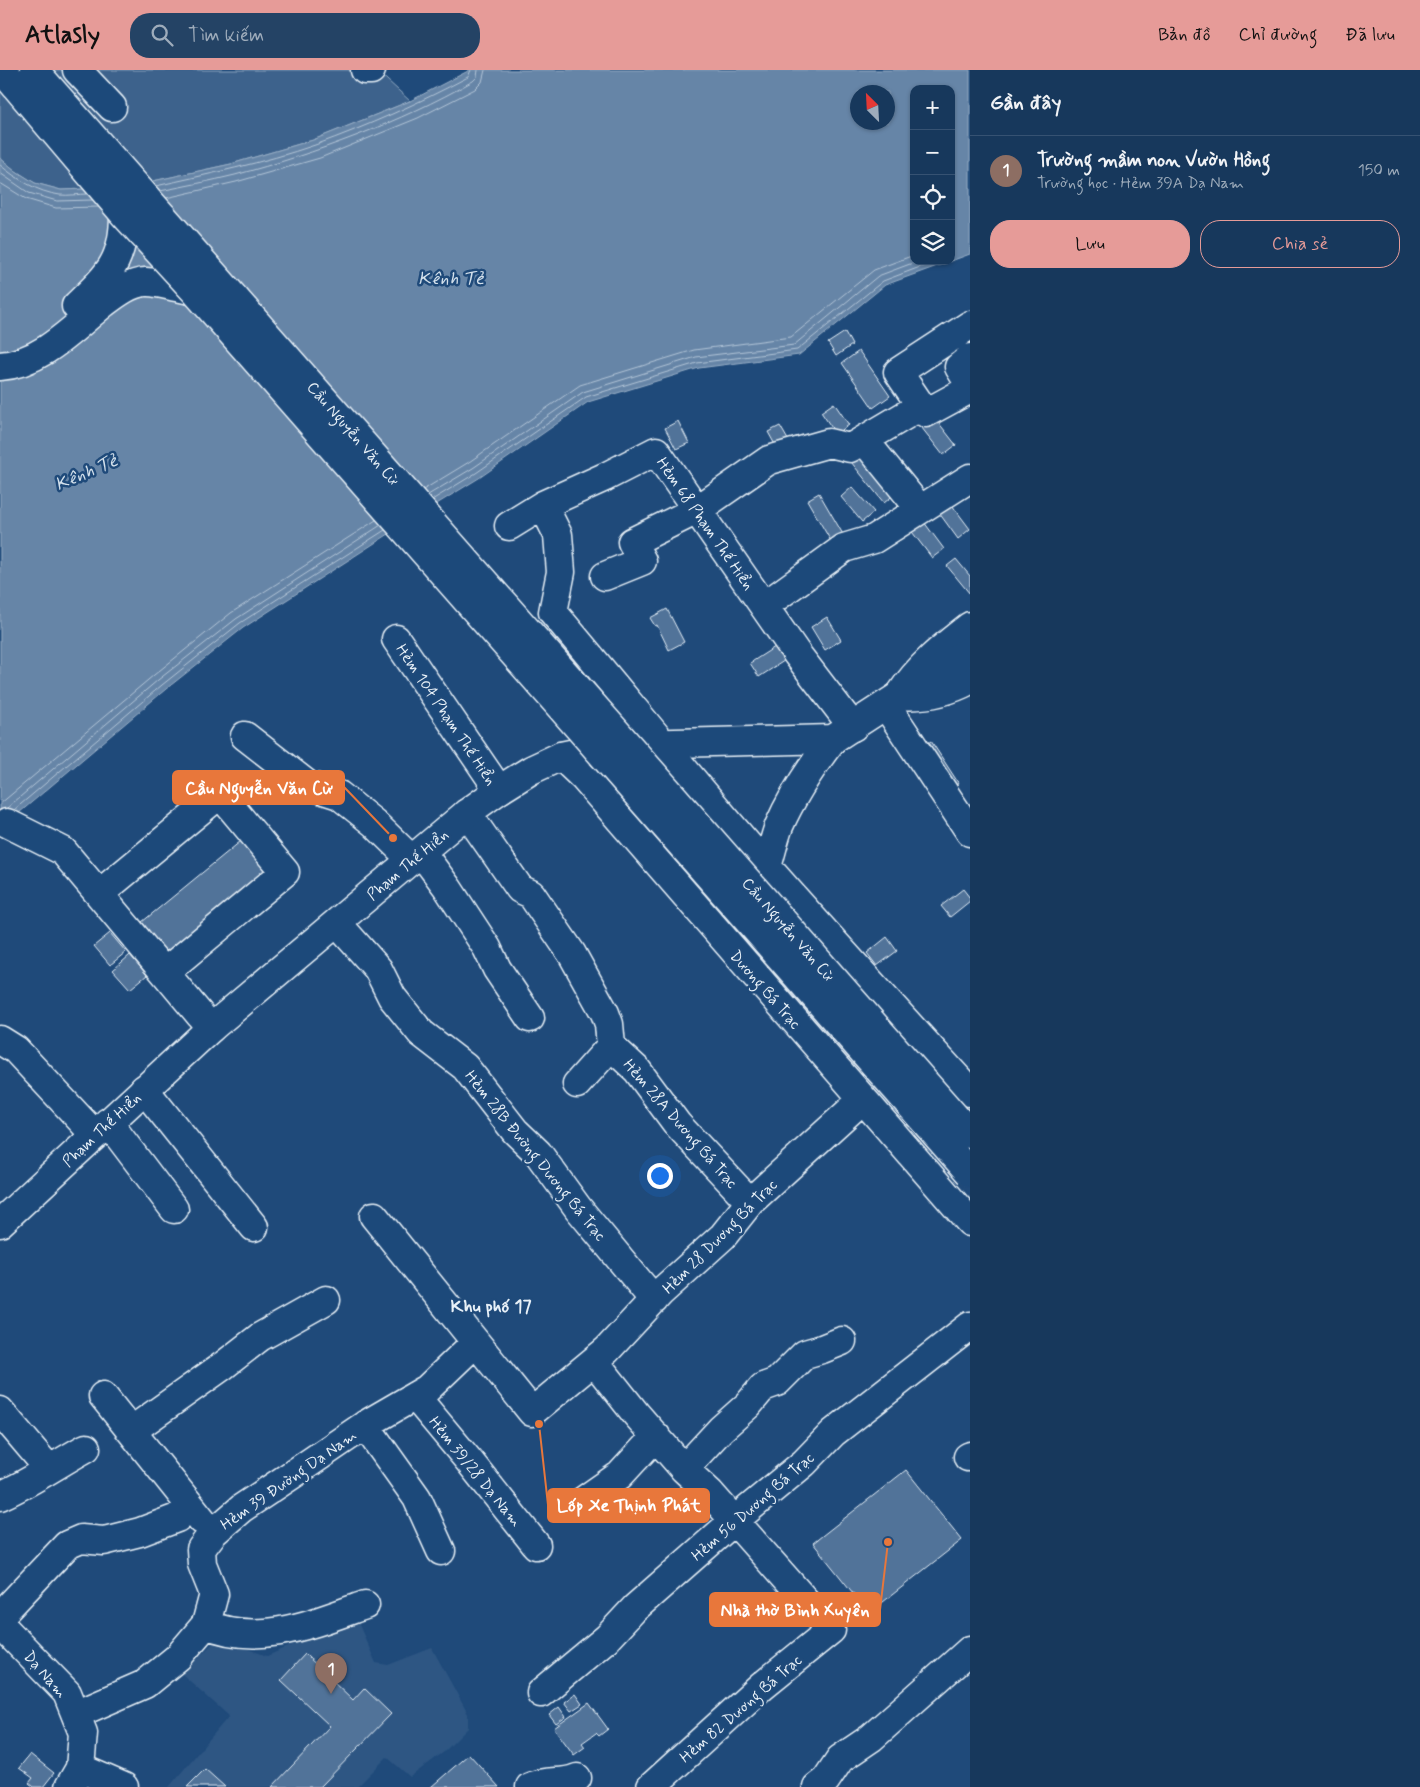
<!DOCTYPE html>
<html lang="vi">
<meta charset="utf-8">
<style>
body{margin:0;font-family:Mynerve,sans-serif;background:#244365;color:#f1f3f6}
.controls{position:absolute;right:15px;top:15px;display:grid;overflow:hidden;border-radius:10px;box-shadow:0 1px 4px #0004}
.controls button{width:45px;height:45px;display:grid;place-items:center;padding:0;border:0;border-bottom:1px solid #365272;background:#17385c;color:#f1f3f6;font:25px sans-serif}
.compass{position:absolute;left:850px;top:15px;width:45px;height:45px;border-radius:50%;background:#17385c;box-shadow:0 1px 4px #0004;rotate:336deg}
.you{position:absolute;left:659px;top:1105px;width:18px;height:18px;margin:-12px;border:4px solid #fff;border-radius:50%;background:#1a73e8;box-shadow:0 0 0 8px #1a73e833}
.badge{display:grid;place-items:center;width:32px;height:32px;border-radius:50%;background:#e69b98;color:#fff;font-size:16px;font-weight:700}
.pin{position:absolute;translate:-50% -41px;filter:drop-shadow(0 1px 2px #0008)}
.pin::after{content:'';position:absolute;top:26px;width:18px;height:15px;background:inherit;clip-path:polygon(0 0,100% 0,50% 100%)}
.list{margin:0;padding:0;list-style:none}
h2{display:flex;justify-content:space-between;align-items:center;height:65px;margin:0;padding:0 20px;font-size:21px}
h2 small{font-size:16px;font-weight:400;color:#9eacbb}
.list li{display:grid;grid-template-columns:32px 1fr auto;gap:15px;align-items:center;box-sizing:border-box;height:70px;padding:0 20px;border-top:1px solid #365272}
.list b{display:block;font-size:19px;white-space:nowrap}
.list p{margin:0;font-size:16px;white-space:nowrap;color:#9eacbb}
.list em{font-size:16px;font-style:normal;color:#9eacbb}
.actions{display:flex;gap:10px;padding:15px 20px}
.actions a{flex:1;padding:11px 0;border:1px solid #e69b98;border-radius:20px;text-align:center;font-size:18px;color:#e69b98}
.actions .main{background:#e69b98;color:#111}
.icon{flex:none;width:28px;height:28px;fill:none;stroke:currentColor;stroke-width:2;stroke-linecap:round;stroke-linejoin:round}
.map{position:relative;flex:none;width:970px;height:1717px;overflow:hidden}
header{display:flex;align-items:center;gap:30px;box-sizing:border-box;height:70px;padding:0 25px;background:#e69b98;color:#111}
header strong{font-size:24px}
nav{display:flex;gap:28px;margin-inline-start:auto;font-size:18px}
.search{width:350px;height:45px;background:#244365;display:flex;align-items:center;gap:12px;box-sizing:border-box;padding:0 18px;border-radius:20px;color:#9eacbb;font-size:19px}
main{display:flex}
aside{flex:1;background:#17385c}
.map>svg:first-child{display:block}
.built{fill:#2e5683}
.green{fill:#3c628c;stroke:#92aac2}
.water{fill:#6685a7;stroke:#9ab0c7;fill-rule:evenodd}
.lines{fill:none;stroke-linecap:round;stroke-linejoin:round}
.shore{stroke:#b4c6d8;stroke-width:1}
.building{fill:#517399;stroke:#e8f1f8}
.minor-casing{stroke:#e8f1f8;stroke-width:31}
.major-casing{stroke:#e8f1f8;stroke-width:31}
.minor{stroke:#1f4a7a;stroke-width:28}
.major{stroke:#1f4a7a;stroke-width:28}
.major-bridge-casing{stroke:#e8f1f8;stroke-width:31;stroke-linecap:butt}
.major-bridge{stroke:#1f4a7a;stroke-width:28}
.labels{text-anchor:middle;stroke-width:5;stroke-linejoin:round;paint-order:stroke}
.street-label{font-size:16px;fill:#e8f1f8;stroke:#1f4a7a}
.water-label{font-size:18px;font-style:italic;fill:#d4e1ec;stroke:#1f4a7a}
.neighbourhood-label{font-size:18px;font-weight:bold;fill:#e8f1f8;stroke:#1f4a7a}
.leader{fill:none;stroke:#e8773b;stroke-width:2}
.callout-dot{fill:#e8773b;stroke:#1f4a7a;stroke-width:2}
.callout{fill:#e8773b;stroke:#e8773b;stroke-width:2}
.callout-label{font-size:18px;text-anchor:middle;font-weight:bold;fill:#fff}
</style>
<header>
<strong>Atlasly</strong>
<div class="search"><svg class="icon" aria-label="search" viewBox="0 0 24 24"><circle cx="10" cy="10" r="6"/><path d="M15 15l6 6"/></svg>Tìm kiếm</div>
<nav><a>Bản đồ</a><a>Chỉ đường</a><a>Đã lưu</a></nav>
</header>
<main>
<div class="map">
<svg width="970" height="1717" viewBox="0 0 970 1717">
<rect width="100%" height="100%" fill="#1f4a7a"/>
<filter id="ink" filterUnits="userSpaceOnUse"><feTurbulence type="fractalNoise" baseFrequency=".02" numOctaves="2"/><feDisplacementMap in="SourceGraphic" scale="10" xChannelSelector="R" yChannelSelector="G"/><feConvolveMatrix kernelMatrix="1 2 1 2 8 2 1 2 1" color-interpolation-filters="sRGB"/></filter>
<g filter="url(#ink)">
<path class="built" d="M 356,1548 L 376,1593 L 388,1595 L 432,1578 L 468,1644 L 468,1658 L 444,1682 L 410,1707 L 387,1687 L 357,1717 L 169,1717 L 229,1646 L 182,1604 L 218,1568 L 267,1586 Z"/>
<path class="green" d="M 4,0 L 376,0 L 410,31 L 313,70 L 231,94 L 153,111 L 109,118 L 61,120 L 35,113 L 16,101 L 0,88 L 0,13 Z"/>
<path class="water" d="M 470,0 L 970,0 L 970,184 L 951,191 L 951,19 L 914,19 L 914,191 L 951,191 L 885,215 L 799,285 L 699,298 L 588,332 L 479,408 L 409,451 L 243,558 L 166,619 L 0,759 L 0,88 L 16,101 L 35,113 L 61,120 L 109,118 L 153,111 L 231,94 L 313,70 L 410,31 ZM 858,22 L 888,22 L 888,52 L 858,52 Z"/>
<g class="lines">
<path class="shore" d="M 0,95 C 17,109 37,122 60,125 C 68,126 79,124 87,124
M 0,103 L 29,123 L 57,131 L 92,130
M 0,113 L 26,129 L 56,138 L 99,137
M 156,116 C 209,104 263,93 315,75 C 368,56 419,33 468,7 L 471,0
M 160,121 C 185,116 211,111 235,105 C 317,83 399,53 473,11 L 477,7 L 478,0
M 166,128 L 236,112 L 320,88 L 418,48 L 475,19 L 482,12 L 485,0
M 423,420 L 469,392 L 580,315 L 694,280 L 791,267 L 874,200 L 914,185
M 428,425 L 473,398 L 583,322 L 696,287 L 794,275 L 878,206 L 918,191
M 432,430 L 476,403 L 586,327 L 697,293 L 797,280 L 883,211 L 936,191
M 0,734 L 154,605 L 231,543 L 376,450
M 7,738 L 158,610 L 236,549 L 381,455
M 14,740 L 162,615 L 240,553 L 385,460"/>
</g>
<path class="building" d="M 845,262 L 852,275 L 836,286 L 828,273 Z
M 859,281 L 890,326 L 873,338 L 842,293 Z
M 834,333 L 849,355 L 836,364 L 821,342 Z
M 931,343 L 956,375 L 943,385 L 918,353 Z
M 678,351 L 689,373 L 676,379 L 665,358 Z
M 780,356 L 791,375 L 779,382 L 768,362 Z
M 860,377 L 896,423 L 884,433 L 847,387 Z
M 852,417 L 874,442 L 862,452 L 841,427 Z
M 819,423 L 844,466 L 832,473 L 807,430 Z
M 946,427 L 970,459 L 958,469 L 934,436 Z
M 918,444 L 944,479 L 932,488 L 906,454 Z
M 956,489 L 970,506 L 970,524 L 947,496 Z
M 667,539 L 684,572 L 669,580 L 657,555 L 655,556 L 650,548 Z
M 827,547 L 841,570 L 825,580 L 811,557 Z
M 778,575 L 787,589 L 759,607 L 750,593 Z
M 931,671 L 959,714 L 946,723 L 918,680 Z
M 241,771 L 267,803 L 168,885 L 142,852 Z
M 963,819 L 970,828 L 970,831 L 950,847 L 941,836 Z
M 110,863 L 126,882 L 110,895 L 94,876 Z
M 887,867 L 897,881 L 877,896 L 867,883 Z
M 130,885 L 147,905 L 130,919 L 113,900 Z
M 906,1400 L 962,1470 L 869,1543 L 813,1473 Z
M 305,1584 L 353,1630 L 364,1618 L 391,1644 L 320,1717 L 272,1717 L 330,1656 L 281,1610 Z
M 575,1624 L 582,1634 L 571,1641 L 564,1632 Z
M 589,1633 L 608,1659 L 599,1666 L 596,1663 L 582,1673 L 585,1677 L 574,1685 L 554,1658 Z
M 559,1637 L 566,1647 L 556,1654 L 549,1645 Z
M 30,1684 L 54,1703 L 43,1717 L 34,1717 L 29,1713 L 33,1708 L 19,1698 Z
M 469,1684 L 499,1717 L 431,1717 Z
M 205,1699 L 225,1717 L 187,1717 Z"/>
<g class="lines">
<g class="minor-casing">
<path id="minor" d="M 77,0 L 112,37
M 365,0 L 371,0
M 970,288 L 959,297 L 970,315
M 921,336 L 898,302 L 970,255
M 864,370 L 920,439
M 543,435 L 558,465 L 561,502 L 553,542 C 625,627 694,714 767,797 C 834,873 902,947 970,1022
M 509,456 L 543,435 L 605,407 L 656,381 L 797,584 L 853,657
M 605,506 L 642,491 L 632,472 L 697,440 L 769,390 L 829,373 L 850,378 L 921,336 L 926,343 L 970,319
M 764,536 L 844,478 L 874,469 L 970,408
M 970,556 C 943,577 919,596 900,625 C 925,627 948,622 970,610
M 396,569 L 499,720
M 886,635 L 970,762
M 245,666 L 308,715 L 339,725 L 374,753 L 412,790
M 561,686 L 584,708 L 970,1152
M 467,743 L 520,819 L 531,824 L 572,884 L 605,943 L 609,954 L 611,976
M 7,753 L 63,781 L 211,958
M 421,782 L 447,817 L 487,878 L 497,899 L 530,948
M 767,797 C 771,784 774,769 779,756 C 793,724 812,696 833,669
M 99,824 L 220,724 L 285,802 L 165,902
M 337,853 L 378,899 L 392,927 L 421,963 L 465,997 L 515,1061 L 538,1083 L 578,1138 L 654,1230
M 0,970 L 16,980 L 95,1065
M 611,976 L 637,1000 L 677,1054 L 750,1132
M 577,1014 L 611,976
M 144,1019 L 254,1157
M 108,1052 L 174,1139
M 374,1146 L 532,1342 L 607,1280 L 661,1222 L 723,1166 L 750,1132 L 862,1030
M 594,1291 L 636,1344 L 684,1399 L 710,1423 L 831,1560 L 762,1616 L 651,1717
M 103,1326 L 202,1450
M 415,1326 L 470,1392 L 536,1475
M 0,1341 L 49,1399
M 365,1355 L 417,1428 L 441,1481
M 131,1361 L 224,1295 L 260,1267 L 326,1230
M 968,1387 L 970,1386
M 684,1399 L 721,1359 L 748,1335 L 763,1317 L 777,1312 L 805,1284 L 822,1279 L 842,1271
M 0,1426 C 30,1413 57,1394 86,1378
M 580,1433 L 620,1405 L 656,1366
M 0,1546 L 67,1475 L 81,1469 L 104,1471 L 140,1462 L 177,1448 L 191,1436
M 206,1554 C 259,1577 314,1553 365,1535
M 541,1623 L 607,1568 L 635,1538 L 735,1450 L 804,1393 L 833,1363 L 970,1256
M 76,1644 L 145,1614 L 178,1587 L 206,1554 L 214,1524 L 202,1494 L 201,1479 L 213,1463 L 242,1438 L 296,1402 L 365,1355 L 427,1319 L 475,1273
M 80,1698 L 124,1717
M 530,1717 C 547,1709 562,1715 577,1708
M 817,1717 L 826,1710 L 840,1689 L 871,1668 L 970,1580"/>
</g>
<g class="major-casing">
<path id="major" d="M 76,236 C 108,205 124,192 124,144
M 0,296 C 42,293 73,258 104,233 C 116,224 130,213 145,212 C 155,211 183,219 195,221
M 0,1153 L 211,958 L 467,743 L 499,720 L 531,700 L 561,686 L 585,681 L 636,674 L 833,669 L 970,580
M 0,1554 L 67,1623 L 83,1663 L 80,1698 L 69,1717"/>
</g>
<use href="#minor" class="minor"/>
<use href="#major" class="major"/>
<g class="major-bridge-casing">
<path id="major-bridge" d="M 2,0 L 124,144 L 195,221 L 970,1103
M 34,0 L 970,1064"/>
</g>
<use href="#major-bridge" class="major-bridge"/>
</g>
</g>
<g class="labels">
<g class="street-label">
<text transform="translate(354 363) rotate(49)" y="6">Cầu Nguyễn Văn Cừ</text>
<text transform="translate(706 453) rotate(55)" y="6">Hẻm 68 Phạm Thế Hiển</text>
<text transform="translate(447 644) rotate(56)" y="6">Hẻm 104 Phạm Thế Hiển</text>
<text transform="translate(407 794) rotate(-40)" y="6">Phạm Thế Hiển</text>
<text transform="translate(789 859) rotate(49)" y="6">Cầu Nguyễn Văn Cừ</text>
<text transform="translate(766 919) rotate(49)" y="6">Dương Bá Trạc</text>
<text transform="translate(681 1053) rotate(49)" y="6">Hẻm 28A Dương Bá Trạc</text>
<text transform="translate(101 1059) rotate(-43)" y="6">Phạm Thế Hiển</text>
<text transform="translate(536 1085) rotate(51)" y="6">Hẻm 28B Đường Dương Bá Trạc</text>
<text transform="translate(719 1166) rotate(-45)" y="6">Hẻm 28 Dương Bá Trạc</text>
<text transform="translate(476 1401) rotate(51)" y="6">Hẻm 39/28 Dạ Nam</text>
<text transform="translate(288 1409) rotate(-35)" y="6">Hẻm 39 Đường Dạ Nam</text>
<text transform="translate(752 1436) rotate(-41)" y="6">Hẻm 56 Dương Bá Trạc</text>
<text transform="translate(46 1604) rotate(49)" y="6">Dạ Nam</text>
<text transform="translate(740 1638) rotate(-41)" y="6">Hẻm 82 Dương Bá Trạc</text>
</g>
<g class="water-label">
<text x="451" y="214">Kênh Tẻ</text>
<text transform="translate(86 402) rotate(-23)" y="6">Kênh Tẻ</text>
</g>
<g class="neighbourhood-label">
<text x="491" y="1242">Khu phố 17</text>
</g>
</g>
<path class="leader" d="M393 768L344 717M539 1354L548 1435M888 1472L880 1540"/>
<g class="callout-dot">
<circle cx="393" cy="768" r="5"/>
<circle cx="539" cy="1354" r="5"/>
<circle cx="888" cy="1472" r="5"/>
</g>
<g class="callout">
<rect x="173" y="701" width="171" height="33" rx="5"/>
<rect x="548" y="1419" width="161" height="33" rx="5"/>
<rect x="710" y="1523" width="170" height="33" rx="5"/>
</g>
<g class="callout-label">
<text x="259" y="724">Cầu Nguyễn Văn Cừ</text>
<text x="629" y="1441">Lốp Xe Thịnh Phát</text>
<text x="795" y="1546">Nhà thờ Bình Xuyên</text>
</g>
</svg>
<div class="controls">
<button>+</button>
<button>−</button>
<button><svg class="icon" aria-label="locate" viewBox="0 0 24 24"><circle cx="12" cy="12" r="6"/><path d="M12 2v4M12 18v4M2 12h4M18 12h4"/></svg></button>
<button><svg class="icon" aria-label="layers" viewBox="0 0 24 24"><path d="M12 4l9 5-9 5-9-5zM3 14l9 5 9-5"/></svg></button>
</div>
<svg class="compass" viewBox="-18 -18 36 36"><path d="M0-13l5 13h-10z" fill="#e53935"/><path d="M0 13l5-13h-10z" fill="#9eacbb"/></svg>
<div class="you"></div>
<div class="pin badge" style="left:331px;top:1624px;background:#8d6e63">1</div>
</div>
<aside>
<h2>Gần đây<small></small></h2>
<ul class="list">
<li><span class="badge" style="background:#8d6e63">1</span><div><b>Trường mầm non Vườn Hồng</b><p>Trường học · Hẻm 39A Dạ Nam</p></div><em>150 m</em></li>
</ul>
<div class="actions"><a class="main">Lưu</a><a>Chia sẻ</a></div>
</aside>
</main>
